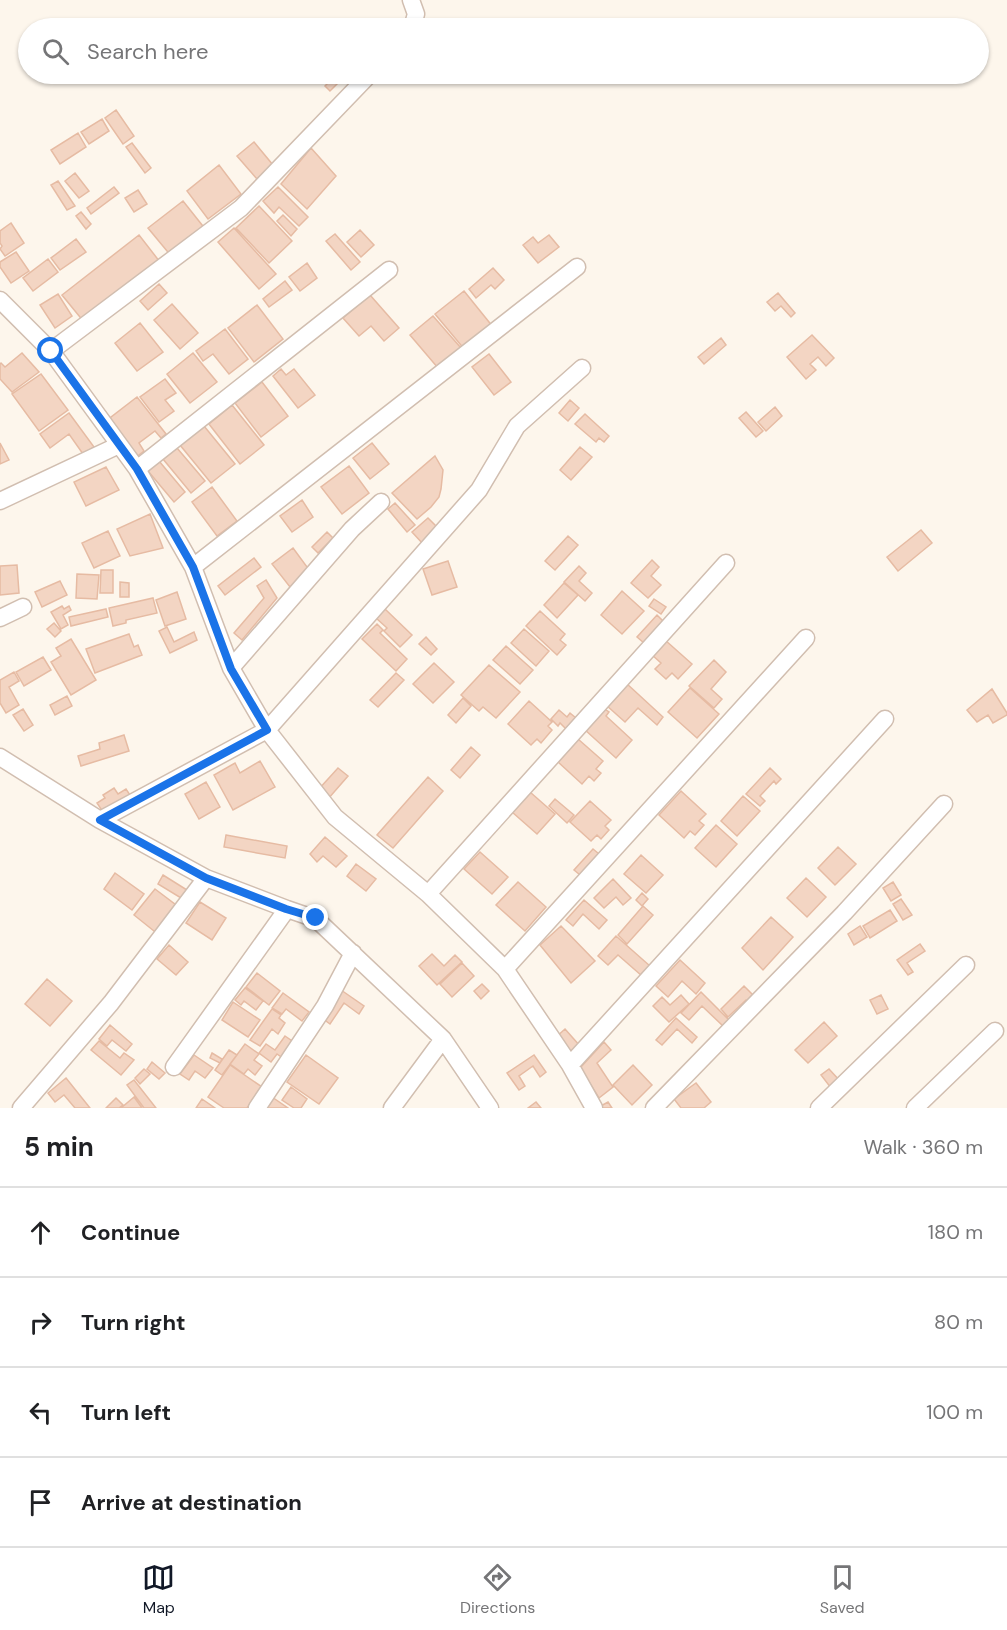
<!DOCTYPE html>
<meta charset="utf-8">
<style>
body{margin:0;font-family:"DM Sans",sans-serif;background:#f2f2f2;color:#202124}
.stop{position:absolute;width:18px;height:18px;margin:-14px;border:4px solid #1a73e8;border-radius:50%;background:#fff}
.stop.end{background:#1a73e8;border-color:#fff;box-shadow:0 2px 6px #0008}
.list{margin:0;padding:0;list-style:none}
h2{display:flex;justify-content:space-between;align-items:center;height:78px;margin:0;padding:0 24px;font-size:26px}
h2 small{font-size:20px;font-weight:400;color:#757577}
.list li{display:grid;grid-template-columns:39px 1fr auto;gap:18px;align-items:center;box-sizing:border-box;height:90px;padding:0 24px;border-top:2px solid #e0e0e0}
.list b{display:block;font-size:22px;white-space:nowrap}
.list em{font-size:20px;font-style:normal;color:#757577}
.icon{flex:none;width:33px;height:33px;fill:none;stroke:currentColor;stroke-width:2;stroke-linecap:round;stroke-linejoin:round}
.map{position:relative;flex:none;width:1007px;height:1108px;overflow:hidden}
.search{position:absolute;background:#fff;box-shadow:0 2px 4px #0004;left:18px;right:18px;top:18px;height:66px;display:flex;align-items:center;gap:15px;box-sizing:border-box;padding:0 21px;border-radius:33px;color:#757577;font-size:22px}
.sheet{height:438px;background:#fff}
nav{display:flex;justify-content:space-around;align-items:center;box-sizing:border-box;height:84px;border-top:2px solid #e0e0e0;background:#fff;font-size:16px;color:#757577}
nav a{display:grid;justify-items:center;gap:3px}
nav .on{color:#111827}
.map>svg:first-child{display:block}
.building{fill:#f3d5c3;stroke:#e6bba3;stroke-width:1.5}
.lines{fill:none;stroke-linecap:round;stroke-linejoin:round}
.street-casing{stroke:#d1beb0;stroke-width:19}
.street{stroke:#fff;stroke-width:16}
.route{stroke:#1a73e8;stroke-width:8}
</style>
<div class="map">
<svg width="1007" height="1108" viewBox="0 0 1007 1108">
<rect width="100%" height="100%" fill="#fdf6ec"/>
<path class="building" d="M 387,21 L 392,28 L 376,28 Z
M 337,74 L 347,74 L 330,91 L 325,86 Z
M 116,110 L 134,136 L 123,144 L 105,118 Z
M 102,119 L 109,131 L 89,144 L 81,132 Z
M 78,133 L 86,147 L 60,164 L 51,150 Z
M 254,142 L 273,165 L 257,179 L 237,156 Z
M 132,143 L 151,168 L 145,173 L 126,147 Z
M 311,148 L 336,176 L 307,209 L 281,184 Z
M 219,165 L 241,194 L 208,219 L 187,191 Z
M 75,173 L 89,191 L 79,198 L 65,181 Z
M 58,181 L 75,206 L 67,210 L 51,185 Z
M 114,187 L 119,193 L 91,214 L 87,208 Z
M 278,187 L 308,217 L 299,226 L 279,207 L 274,213 L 263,201 Z
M 138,190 L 147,204 L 134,212 L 125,198 Z
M 183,201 L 206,230 L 172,257 L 148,228 Z
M 259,206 L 292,241 L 269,263 L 236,228 Z
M 81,212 L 91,224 L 86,229 L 76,216 Z
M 283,215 L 297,229 L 291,236 L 277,221 Z
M 11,223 L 24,243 L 5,256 L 0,249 L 2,246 L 0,243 L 0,231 Z
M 234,228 L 276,274 L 259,289 L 218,242 Z
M 360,230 L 374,245 L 361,257 L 347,242 Z
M 335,234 L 360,262 L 351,270 L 326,241 Z
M 139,235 L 160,262 L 84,322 L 62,295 Z
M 549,235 L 559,247 L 538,263 L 523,245 L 533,237 L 538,243 Z
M 76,239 L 86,252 L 60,270 L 51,258 Z
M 16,252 L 29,271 L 11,283 L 0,267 L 0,262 Z
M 48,259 L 58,272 L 33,291 L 23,278 Z
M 307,263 L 317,278 L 300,291 L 289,277 Z
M 493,268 L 504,280 L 495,289 L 491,285 L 476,298 L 469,289 Z
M 285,281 L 292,290 L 269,307 L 263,299 Z
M 159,284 L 167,293 L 148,310 L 140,301 Z
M 464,291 L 493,327 L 465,350 L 435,314 Z
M 778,293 L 795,313 L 791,317 L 781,306 L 775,311 L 767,302 Z
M 58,294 L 72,316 L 55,328 L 40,305 Z
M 370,295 L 399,328 L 384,341 L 371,326 L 359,336 L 343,318 Z
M 172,304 L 198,333 L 180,349 L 154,320 Z
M 257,305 L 283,339 L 254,362 L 228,328 Z
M 433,316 L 461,348 L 438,368 L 410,335 Z
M 140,323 L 163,352 L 137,371 L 115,343 Z
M 225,329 L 248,359 L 229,374 L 213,354 L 203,361 L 196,351 Z
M 812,335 L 834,358 L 826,366 L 818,357 L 810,364 L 816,370 L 806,379 L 787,357 Z
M 721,338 L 726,345 L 704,364 L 698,357 Z
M 22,353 L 39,372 L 12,392 L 0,379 L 0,364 L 1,363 L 5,367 Z
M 193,353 L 217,382 L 190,403 L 167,374 Z
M 489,354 L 511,382 L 494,395 L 472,367 Z
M 281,369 L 286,375 L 294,369 L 315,395 L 298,408 L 273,376 Z
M 41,374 L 68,410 L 39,431 L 12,394 Z
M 165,379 L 176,393 L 165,400 L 174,411 L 159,422 L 140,397 Z
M 262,382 L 288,416 L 261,437 L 235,403 Z
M 137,397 L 166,434 L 161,438 L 155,431 L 139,443 L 144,451 L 135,458 L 106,421 Z
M 570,400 L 579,408 L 568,421 L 559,413 Z
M 232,405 L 264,445 L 240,464 L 209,424 Z
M 775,407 L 782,416 L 766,431 L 758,422 Z
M 746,412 L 763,431 L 756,437 L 739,418 Z
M 69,413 L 94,447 L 83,454 L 69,434 L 50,448 L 40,434 Z
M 585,414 L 609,436 L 604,442 L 599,438 L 596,442 L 575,424 Z
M 204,426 L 235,464 L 211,483 L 180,445 Z
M 0,443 L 9,460 L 0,464 Z
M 372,443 L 389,464 L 370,479 L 353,458 Z
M 580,447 L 592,457 L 571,480 L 560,470 Z
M 177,448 L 205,481 L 191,493 L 163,459 Z
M 435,456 L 443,470 L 441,489 L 439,497 L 431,507 L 417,519 L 392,493 Z
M 159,461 L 185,492 L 174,502 L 148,471 Z
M 349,466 L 369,493 L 342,514 L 321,487 Z
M 106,467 L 119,490 L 86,506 L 74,482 Z
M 212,487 L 237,521 L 217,536 L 192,502 Z
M 302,500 L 313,517 L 292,532 L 280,516 Z
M 395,503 L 415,525 L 407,532 L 388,509 Z
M 150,514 L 163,548 L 130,556 L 117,529 Z
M 428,518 L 439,529 L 423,544 L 412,532 Z
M 921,530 L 932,543 L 898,571 L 887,557 Z
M 108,531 L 120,556 L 94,568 L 82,543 Z
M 327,532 L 333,538 L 318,553 L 312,547 Z
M 568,536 L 578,545 L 555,570 L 545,561 Z
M 293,548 L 310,571 L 290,587 L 272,564 Z
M 254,558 L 261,567 L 225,595 L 218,586 Z
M 652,560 L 659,567 L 651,576 L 661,585 L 648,598 L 631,583 Z
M 448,561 L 457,587 L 432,595 L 423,569 Z
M 17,565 L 19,593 L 0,595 L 0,566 Z
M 579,566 L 586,573 L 579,581 L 592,593 L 585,601 L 564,582 Z
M 101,570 L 113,570 L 113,593 L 100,593 Z
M 77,574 L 99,575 L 97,599 L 76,598 Z
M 266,580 L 277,598 L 242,640 L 234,633 L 264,598 L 257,586 Z
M 60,581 L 67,595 L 42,607 L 35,592 Z
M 120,582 L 129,583 L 129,597 L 120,597 Z
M 564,583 L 578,595 L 557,618 L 544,605 Z
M 622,591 L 644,611 L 622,634 L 601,615 Z
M 177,592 L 186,619 L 165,626 L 156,600 Z
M 153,598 L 157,613 L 126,620 L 126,623 L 113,626 L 109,608 Z
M 654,599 L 666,607 L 661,614 L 649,606 Z
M 62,606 L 64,609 L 69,606 L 71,610 L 63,615 L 68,625 L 61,629 L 51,612 Z
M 106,609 L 108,617 L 71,626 L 69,617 Z
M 385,609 L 412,635 L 400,647 L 384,631 L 387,628 L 376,618 Z
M 540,611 L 565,634 L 560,640 L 566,645 L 557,655 L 526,626 Z
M 657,615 L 664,622 L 644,643 L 637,637 Z
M 54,623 L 61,631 L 55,637 L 47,629 Z
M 377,624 L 383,630 L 380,633 L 407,659 L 396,671 L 362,639 Z
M 167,627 L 174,642 L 194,632 L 197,640 L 170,653 L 159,631 Z
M 524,629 L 549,651 L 536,666 L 511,643 Z
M 129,634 L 134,647 L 138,645 L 142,655 L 95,673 L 86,649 Z
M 426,637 L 437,649 L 431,655 L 419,644 Z
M 71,639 L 96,680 L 71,695 L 51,662 L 61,656 L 56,648 Z
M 665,640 L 692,664 L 678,679 L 672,673 L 666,679 L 655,669 L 661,663 L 651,654 Z
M 506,646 L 533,670 L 520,684 L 493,660 Z
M 43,657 L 51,670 L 24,686 L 16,672 Z
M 714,660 L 726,672 L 711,689 L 722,699 L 714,708 L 689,686 Z
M 434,663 L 454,682 L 433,703 L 413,684 Z
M 489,665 L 520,692 L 496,718 L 483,707 L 479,711 L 461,695 Z
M 14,672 L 19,681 L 9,687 L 19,705 L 6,713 L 0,703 L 0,680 Z
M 396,673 L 404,680 L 378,707 L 370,700 Z
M 626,683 L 663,717 L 657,725 L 638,708 L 625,722 L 606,705 Z
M 690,688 L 719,714 L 697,738 L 668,712 Z
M 992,689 L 1007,713 L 1007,715 L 993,723 L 988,715 L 977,722 L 967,710 Z
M 67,696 L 72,706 L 55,715 L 50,705 Z
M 463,698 L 471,706 L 456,723 L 448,715 Z
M 529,701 L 552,722 L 548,726 L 552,730 L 541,743 L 537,739 L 531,745 L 508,724 Z
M 603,708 L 609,712 L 606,716 L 632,740 L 616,758 L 584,729 Z
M 23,709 L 33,725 L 24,731 L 13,715 Z
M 559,710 L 567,717 L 570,713 L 576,718 L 566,729 L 560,723 L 558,726 L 551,719 Z
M 124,735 L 129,751 L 81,766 L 78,756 L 100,749 L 99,743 Z
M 578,739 L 603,761 L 596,769 L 601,773 L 594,781 L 589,776 L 582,784 L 558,762 Z
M 471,747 L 480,755 L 460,778 L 451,770 Z
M 260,761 L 275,787 L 233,810 L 214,775 L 235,763 L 240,773 Z
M 338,768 L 348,776 L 328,799 L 318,790 Z
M 770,768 L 781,779 L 776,784 L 774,781 L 760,796 L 765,801 L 760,806 L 746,794 Z
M 428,777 L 443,791 L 393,848 L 377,835 Z
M 206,782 L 220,807 L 199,819 L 185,794 Z
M 114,788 L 118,794 L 126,789 L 130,795 L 103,812 L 97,803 L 105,798 L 103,795 Z
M 681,791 L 706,814 L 699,821 L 704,825 L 695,835 L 690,831 L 684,838 L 659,815 Z
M 530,792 L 555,814 L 537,834 L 512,812 Z
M 743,796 L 760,811 L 737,836 L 721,821 Z
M 555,799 L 574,815 L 567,823 L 549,806 Z
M 590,801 L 611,820 L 605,826 L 609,830 L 601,839 L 597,835 L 591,841 L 570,822 Z
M 716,825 L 737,844 L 716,867 L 695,848 Z
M 226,835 L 287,846 L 285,858 L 224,847 Z
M 325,837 L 347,856 L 336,867 L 323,856 L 317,862 L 310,854 Z
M 838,847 L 856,864 L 835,885 L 818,868 Z
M 593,849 L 604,858 L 585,879 L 574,870 Z
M 480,852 L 508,877 L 492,894 L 464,869 Z
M 641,855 L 663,875 L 646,893 L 624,874 Z
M 356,864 L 376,879 L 366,891 L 347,876 Z
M 115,873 L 144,894 L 132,910 L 104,889 Z
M 163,875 L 187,890 L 181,898 L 158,884 Z
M 806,878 L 826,897 L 807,917 L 787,898 Z
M 613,879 L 631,898 L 623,905 L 616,897 L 604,908 L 594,898 Z
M 518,882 L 546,907 L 525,931 L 496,905 Z
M 893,882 L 901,895 L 891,901 L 883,888 Z
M 155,889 L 180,908 L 159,935 L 134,915 Z
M 642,893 L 648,899 L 642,906 L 636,900 Z
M 901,899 L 912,915 L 903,920 L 893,904 Z
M 584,900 L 607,920 L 599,929 L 583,914 L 573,926 L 566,920 Z
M 200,902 L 226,918 L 212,940 L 186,923 Z
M 643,906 L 653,915 L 627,944 L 618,935 Z
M 890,910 L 897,921 L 870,938 L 863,926 Z
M 771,917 L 793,937 L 763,970 L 742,948 Z
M 561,926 L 595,961 L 571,983 L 540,945 Z
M 860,926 L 867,937 L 854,945 L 848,934 Z
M 616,936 L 650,966 L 642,976 L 618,955 L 608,965 L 598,956 Z
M 920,944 L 925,951 L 907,963 L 913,972 L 908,975 L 897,960 Z
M 169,945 L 188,962 L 176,975 L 157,959 Z
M 432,954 L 444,966 L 455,955 L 462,962 L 437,985 L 419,966 Z
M 680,960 L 705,983 L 696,994 L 682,981 L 668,997 L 656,986 Z
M 462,963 L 474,976 L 452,997 L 440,984 Z
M 257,973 L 280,991 L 269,1005 L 246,987 Z
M 47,979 L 72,1001 L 50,1026 L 25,1004 Z
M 482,984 L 489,991 L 481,999 L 474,991 Z
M 744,986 L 755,997 L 749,1003 L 746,1000 L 728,1017 L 721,1009 Z
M 245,988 L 263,1001 L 256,1010 L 244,1001 L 241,1005 L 235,1000 Z
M 341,990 L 364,1006 L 359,1014 L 344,1003 L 330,1024 L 322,1018 Z
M 701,992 L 729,1020 L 723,1026 L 702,1006 L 689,1020 L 681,1013 Z
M 283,993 L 309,1012 L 302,1021 L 286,1009 L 282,1014 L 272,1008 Z
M 681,995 L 689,1004 L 669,1022 L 653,1006 L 662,997 L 670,1005 Z
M 881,995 L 888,1009 L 877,1014 L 870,1000 Z
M 233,1002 L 260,1020 L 248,1037 L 222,1020 Z
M 272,1009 L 281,1015 L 279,1018 L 285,1023 L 278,1034 L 272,1029 L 260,1046 L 250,1040 Z
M 676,1018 L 697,1037 L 692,1043 L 677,1029 L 662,1045 L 656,1040 Z
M 824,1022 L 837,1036 L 808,1063 L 795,1050 Z
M 110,1025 L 132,1044 L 126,1051 L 112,1040 L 107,1046 L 99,1039 Z
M 565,1029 L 580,1046 L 570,1055 L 555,1038 Z
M 285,1036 L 295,1043 L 284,1059 L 277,1054 L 271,1062 L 259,1053 L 266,1044 L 275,1050 Z
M 99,1041 L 120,1058 L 124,1053 L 134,1060 L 121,1075 L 91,1050 Z
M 604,1042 L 611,1050 L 597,1063 L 613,1087 L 599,1098 L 580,1068 Z
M 245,1044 L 259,1054 L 254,1060 L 262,1066 L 255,1075 L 248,1069 L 244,1074 L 230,1064 Z
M 229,1050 L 237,1055 L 222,1075 L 215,1070 Z
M 212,1053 L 222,1059 L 220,1063 L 210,1058 Z
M 194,1055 L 213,1068 L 205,1078 L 195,1071 L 189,1080 L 180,1074 Z
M 306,1055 L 338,1078 L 319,1104 L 287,1082 Z
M 534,1055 L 546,1072 L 540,1077 L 533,1066 L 519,1076 L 525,1086 L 519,1090 L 507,1073 Z
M 152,1062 L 165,1073 L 159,1079 L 147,1069 Z
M 230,1065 L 262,1087 L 247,1108 L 224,1108 L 208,1097 Z
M 633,1065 L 652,1085 L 632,1105 L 613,1085 Z
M 144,1069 L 150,1074 L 140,1084 L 135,1078 Z
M 829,1069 L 840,1081 L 831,1088 L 821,1075 Z
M 66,1078 L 90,1108 L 75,1108 L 64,1095 L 55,1102 L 48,1093 Z
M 134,1080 L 156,1108 L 144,1108 L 127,1085 Z
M 696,1083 L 711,1102 L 704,1108 L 681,1108 L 674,1099 Z
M 291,1087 L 307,1099 L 301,1108 L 294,1108 L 282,1100 Z
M 134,1097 L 142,1108 L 121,1108 Z
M 272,1097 L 288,1108 L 265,1108 Z
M 116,1098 L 123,1105 L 119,1108 L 106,1108 Z
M 202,1099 L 215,1108 L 196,1108 Z
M 536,1102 L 541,1108 L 528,1108 Z
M 608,1102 L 612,1108 L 600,1108 L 599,1107 Z"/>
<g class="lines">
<g class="street-casing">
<path id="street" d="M 411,0 L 416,14 L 412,28
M 0,300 L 51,351 L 137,469 L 193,567 L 231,668 L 267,730 L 335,817 L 428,894 L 505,969 L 570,1065 L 594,1108
M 51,351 L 241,208 L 370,74
M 137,469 L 389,270
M 0,501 L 119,445
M 193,567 L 577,267
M 0,618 L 23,607
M 231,668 L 352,529 L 381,502
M 0,757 L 100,820 L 206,878 L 287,909 L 316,919 L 443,1039 L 490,1108
M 100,820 L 267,730 L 479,490 L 517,426 L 582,368
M 428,894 L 726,563
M 505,969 L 806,638
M 570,1065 L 885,719
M 174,1067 L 287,909
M 21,1108 L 111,1003 L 206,878
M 257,1108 L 325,1006 L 353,953
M 392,1108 L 443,1039
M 654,1108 L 844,913 L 944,804
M 819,1108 L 966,965
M 915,1108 L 995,1031"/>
</g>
<use href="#street" class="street"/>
</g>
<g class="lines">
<path class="route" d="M 51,351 L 137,469 L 193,567 L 231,669 L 267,730 L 100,820 L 206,878 L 286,909 L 316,918"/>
</g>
</svg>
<div class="stop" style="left:51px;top:351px"></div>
<div class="stop end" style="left:316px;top:918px"></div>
<div class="search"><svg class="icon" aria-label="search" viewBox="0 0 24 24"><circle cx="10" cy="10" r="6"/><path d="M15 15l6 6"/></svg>Search here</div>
</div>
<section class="sheet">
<h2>5 min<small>Walk · 360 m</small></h2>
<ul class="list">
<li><svg class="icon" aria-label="ahead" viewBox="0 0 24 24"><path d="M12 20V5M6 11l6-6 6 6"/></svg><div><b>Continue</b></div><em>180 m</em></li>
<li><svg class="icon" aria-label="right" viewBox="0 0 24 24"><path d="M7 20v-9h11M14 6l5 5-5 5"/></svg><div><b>Turn right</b></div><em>80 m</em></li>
<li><svg class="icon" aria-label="left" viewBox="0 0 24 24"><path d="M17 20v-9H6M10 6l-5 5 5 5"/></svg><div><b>Turn left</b></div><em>100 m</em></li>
<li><svg class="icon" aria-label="arrive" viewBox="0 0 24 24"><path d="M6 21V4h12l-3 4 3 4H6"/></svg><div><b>Arrive at destination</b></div></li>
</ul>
</section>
<nav>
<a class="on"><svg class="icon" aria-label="map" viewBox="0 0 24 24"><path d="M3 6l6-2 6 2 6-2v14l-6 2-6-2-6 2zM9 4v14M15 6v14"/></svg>Map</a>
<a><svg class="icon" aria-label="directions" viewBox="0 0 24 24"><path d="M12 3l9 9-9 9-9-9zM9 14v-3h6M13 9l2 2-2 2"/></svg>Directions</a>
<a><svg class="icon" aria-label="saved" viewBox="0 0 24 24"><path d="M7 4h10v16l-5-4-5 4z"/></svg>Saved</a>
</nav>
